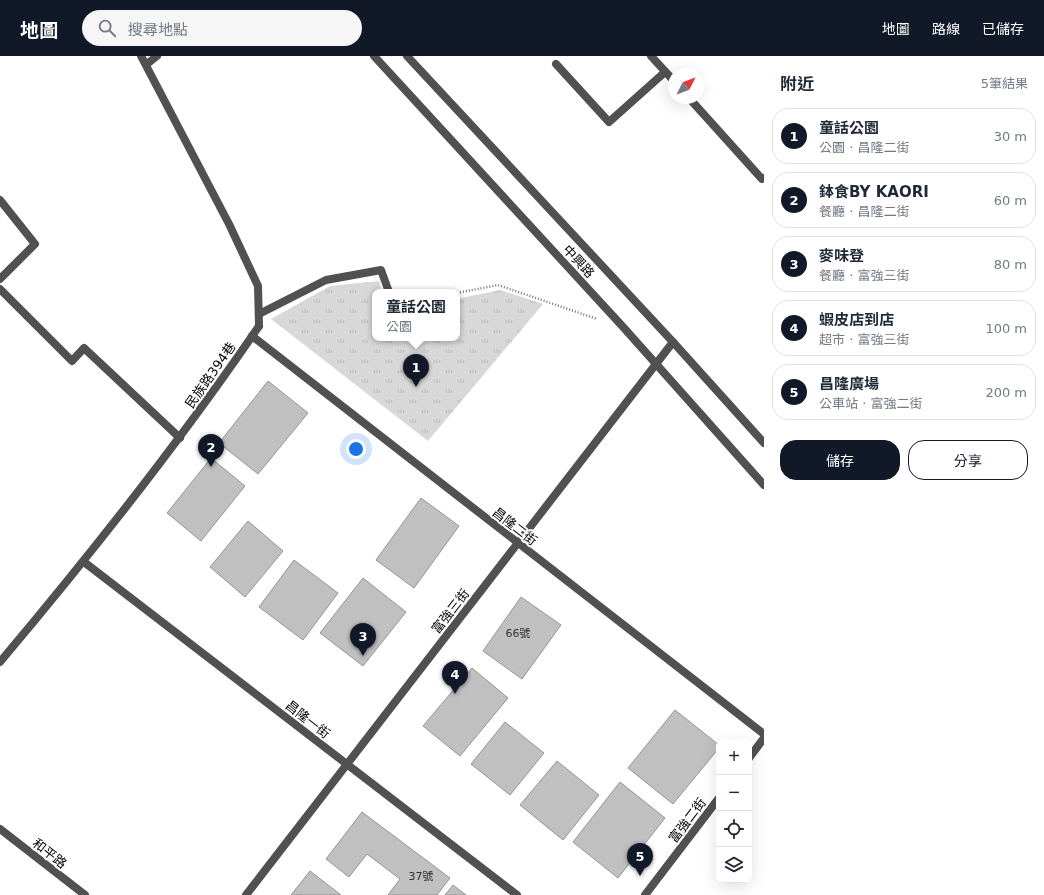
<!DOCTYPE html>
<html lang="zh-TW">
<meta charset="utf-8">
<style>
body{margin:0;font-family:"DejaVu Sans","Noto Sans TC",sans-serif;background:#f6f6f7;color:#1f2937}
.controls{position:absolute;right:12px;bottom:12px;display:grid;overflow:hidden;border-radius:8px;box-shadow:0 4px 16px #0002}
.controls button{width:36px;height:36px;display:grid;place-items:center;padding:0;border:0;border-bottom:1px solid #e0e1e3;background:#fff;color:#1f2937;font:20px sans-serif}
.compass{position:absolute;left:668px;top:12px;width:36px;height:36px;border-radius:50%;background:#fff;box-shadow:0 4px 16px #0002;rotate:48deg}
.you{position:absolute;left:356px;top:393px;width:14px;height:14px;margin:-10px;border:3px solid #fff;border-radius:50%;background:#1a73e8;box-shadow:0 0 0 6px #1a73e833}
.badge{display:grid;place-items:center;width:26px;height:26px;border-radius:50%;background:#111827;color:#fff;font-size:13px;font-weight:700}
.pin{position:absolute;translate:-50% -33px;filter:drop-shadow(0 1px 2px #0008)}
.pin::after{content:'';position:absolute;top:21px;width:14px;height:12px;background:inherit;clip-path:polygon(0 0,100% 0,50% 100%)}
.popup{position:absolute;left:372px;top:233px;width:88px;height:52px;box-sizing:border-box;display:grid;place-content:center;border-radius:8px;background:#fff;filter:drop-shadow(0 1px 3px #0005);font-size:13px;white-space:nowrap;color:#747a83}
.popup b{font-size:15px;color:#1f2937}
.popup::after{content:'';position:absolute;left:50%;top:100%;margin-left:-8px;border:8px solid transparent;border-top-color:#fff}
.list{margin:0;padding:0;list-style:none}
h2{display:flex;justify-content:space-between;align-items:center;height:52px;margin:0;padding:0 16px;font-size:17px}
h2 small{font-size:13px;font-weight:400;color:#747a83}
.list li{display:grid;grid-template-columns:26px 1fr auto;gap:12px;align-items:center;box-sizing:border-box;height:56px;margin:0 8px 8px;padding:0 8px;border:1px solid #e0e1e3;border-radius:16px}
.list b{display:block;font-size:15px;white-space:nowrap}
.list p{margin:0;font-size:13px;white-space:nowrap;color:#747a83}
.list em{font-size:13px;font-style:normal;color:#747a83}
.actions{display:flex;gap:8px;padding:12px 16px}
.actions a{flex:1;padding:9px 0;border:1px solid #111827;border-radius:16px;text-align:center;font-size:14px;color:#111827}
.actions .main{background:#111827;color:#fff}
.icon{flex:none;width:22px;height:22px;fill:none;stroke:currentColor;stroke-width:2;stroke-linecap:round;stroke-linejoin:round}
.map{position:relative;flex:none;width:764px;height:839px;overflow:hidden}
header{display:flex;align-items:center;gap:24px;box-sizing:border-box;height:56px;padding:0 20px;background:#111827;color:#fff}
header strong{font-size:19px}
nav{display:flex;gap:22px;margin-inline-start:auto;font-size:14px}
.search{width:280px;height:36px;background:#f6f6f7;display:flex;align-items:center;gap:10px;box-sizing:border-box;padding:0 14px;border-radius:22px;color:#747a83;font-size:15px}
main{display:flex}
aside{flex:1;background:#fff}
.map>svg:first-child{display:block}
.grass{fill:url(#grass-tufts)}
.building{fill:#c0c0c0;stroke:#959595}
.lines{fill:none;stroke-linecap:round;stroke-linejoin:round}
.path{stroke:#737373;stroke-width:2.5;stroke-dasharray:1 2;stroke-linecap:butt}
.service{stroke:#515151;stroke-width:8}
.minor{stroke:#515151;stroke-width:8}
.tertiary{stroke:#515151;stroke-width:8}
.labels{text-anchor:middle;stroke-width:4;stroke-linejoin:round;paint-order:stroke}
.number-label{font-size:11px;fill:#303030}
.street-label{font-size:13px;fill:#000;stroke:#fff}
</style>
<header>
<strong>地圖</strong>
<div class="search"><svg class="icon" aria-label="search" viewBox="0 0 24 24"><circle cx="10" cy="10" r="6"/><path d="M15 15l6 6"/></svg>搜尋地點</div>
<nav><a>地圖</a><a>路線</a><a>已儲存</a></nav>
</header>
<main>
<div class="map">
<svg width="764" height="839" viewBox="0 0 764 839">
<defs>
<pattern id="grass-tufts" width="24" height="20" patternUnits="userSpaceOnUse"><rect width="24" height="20" fill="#d8d8d8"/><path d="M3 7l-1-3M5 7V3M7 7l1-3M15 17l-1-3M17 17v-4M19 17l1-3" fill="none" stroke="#b8b8b8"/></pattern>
</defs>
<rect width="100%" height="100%" fill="#fff"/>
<path class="grass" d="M 379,225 L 382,236 L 375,236 L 375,282 L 457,282 L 457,247 L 461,242 L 500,234 L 543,248 L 428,385 L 271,263 L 330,230 Z"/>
<path class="building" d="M 268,325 L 308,357 L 258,418 L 219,387 Z
M 211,402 L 245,430 L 201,485 L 167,457 Z
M 421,442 L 459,470 L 414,532 L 376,504 Z
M 248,465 L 283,495 L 245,541 L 210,511 Z
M 294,504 L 338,537 L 303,584 L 259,551 Z
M 363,522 L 406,556 L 363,610 L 320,577 Z
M 521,541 L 561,569 L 522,623 L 483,595 Z
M 472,612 L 508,642 L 460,700 L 423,670 Z
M 675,654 L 719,689 L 719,692 L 673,748 L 628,712 Z
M 505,666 L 544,697 L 510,739 L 471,708 Z
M 557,705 L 599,739 L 563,784 L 520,749 Z
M 620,726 L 665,762 L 618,822 L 573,786 Z
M 362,756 L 450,822 L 437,839 L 388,839 L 400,823 L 367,798 L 349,821 L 326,803 Z
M 310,815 L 341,839 L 291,839 Z
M 453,829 L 466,839 L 445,839 Z"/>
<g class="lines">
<path class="path" d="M 457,237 L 498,229 L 597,263"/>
<path class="service" d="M 651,0 L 674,25
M 556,8 L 609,66 L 665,16
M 689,42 L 762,123 L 764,122
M 259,258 L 326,224 L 381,214 L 389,236
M 0,606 C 91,498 179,387 259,270"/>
<path class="minor" d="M 141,0 L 229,168 L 258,230 L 259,270
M 147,8 L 157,0
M 0,144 L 35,188 L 0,223
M 0,233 L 72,305 L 84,292 L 180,382
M 252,280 L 764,678
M 84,506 L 517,839
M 749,702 L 764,682
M 0,773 L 85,839
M 246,839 L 673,286
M 645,839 L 719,742"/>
<path class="tertiary" d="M 374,0 L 624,272 L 764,429
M 407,0 L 673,286 L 764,387"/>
</g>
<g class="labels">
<g class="number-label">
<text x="518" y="581">66號</text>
<text x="421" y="824">37號</text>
</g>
<g class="street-label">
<text transform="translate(579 205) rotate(47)" y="5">中興路</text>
<text transform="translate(210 319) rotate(-55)" y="5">民族路394巷</text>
<text transform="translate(515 470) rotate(38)" y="5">昌隆二街</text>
<text transform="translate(450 555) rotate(-52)" y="5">富強三街</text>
<text transform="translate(308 663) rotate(38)" y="5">昌隆一街</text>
<text transform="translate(687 764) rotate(-53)" y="5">富強二街</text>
<text transform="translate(50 797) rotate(38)" y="5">和平路</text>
</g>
</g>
</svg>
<div class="controls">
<button>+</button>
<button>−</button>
<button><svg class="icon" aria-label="locate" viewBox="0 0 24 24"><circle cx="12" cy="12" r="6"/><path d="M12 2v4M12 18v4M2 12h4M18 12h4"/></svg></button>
<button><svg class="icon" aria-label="layers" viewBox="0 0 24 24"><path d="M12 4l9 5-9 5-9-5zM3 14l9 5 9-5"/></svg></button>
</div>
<svg class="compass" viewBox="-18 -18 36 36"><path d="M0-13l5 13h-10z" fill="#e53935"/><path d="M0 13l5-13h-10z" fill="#747a83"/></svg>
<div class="you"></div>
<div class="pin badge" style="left:416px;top:331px">1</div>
<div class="popup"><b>童話公園</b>公園</div>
<div class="pin badge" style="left:211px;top:411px">2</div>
<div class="pin badge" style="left:363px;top:600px">3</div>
<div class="pin badge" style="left:455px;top:638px">4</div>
<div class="pin badge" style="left:640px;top:820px">5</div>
</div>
<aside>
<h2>附近<small>5筆結果</small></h2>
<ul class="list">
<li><span class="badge">1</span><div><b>童話公園</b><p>公園 · 昌隆二街</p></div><em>30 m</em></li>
<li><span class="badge">2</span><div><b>鉢食BY KAORI</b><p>餐廳 · 昌隆二街</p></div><em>60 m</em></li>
<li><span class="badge">3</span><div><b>麥味登</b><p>餐廳 · 富強三街</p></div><em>80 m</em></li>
<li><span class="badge">4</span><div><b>蝦皮店到店</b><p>超市 · 富強三街</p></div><em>100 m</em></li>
<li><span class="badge">5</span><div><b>昌隆廣場</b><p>公車站 · 富強二街</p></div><em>200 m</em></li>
</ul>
<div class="actions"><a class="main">儲存</a><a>分享</a></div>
</aside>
</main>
